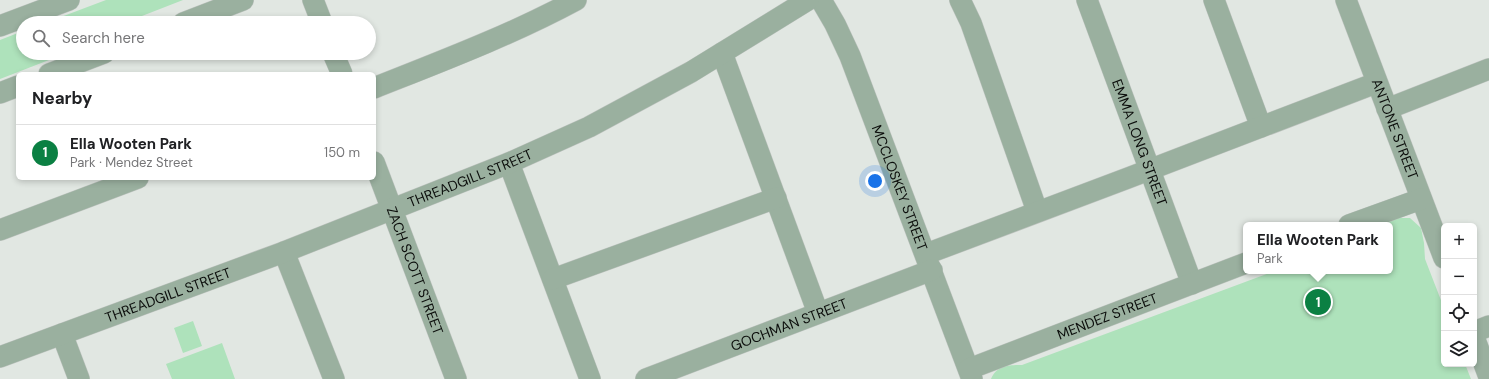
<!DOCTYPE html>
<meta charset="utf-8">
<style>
body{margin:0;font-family:"DM Sans",sans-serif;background:#f6f6f6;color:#202124}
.controls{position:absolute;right:12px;bottom:12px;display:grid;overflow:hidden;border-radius:6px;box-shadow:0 2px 6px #0003}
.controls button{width:36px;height:36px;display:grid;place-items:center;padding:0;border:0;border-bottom:1px solid #e0e0e0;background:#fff;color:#202124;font:20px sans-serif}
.you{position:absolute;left:875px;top:181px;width:14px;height:14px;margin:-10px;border:3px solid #fff;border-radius:50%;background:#1a73e8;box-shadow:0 0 0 6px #1a73e833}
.badge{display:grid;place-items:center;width:26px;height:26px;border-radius:50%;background:#0b8043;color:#fff;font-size:13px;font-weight:700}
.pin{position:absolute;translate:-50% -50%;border:2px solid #fff;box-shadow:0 1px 4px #0006}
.popup{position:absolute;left:1243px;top:222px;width:150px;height:52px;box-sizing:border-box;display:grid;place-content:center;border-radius:6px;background:#fff;filter:drop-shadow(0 1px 3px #0005);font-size:13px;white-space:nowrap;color:#757577}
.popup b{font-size:15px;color:#202124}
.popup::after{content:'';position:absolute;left:50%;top:100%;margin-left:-8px;border:8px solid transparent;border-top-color:#fff}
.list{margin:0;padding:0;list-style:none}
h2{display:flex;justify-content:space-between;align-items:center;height:52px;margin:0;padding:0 16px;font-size:17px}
h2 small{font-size:13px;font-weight:400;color:#757577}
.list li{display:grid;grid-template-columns:26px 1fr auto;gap:12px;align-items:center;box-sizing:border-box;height:56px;padding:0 16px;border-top:1px solid #e0e0e0}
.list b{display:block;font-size:15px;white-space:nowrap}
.list p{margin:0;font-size:13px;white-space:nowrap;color:#757577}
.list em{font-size:13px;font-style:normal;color:#757577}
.icon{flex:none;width:22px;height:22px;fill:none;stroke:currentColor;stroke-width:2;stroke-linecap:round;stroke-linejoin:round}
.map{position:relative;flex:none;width:1489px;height:379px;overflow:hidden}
.search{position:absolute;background:#fff;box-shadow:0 2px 6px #0003;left:16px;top:16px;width:360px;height:44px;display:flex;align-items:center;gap:10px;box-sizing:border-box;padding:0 14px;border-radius:22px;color:#757577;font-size:15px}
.panel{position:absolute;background:#fff;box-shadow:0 2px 6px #0003;left:16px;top:72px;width:360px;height:108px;border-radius:6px}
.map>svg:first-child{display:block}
.green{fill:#aee2bb}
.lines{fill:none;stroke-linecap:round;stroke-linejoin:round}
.minor-casing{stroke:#bfc4c0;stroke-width:22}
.minor{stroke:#9ab09f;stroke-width:21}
.labels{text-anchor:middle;stroke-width:3.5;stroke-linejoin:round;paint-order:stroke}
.street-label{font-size:14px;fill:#0b0d0b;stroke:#e1e7e2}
</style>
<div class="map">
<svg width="1489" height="379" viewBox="0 0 1489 379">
<rect width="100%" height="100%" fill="#e1e7e2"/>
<path class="green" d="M 106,0 L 183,0 L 124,23 L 45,23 Z
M 23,31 L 23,53 L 67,53 L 0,79 L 0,40 Z
M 1398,218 L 1410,218 L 1421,228 L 1424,243 L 1425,259 L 1444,308 L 1444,364 L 1465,364 L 1471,379 L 991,379 C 997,365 1009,365 1022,365 L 1275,271 L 1390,271 L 1390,225 L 1385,225 L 1391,221 Z
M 193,321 L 202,346 L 183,353 L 174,328 Z
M 222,343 L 235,379 L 172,379 L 166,364 Z"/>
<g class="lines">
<g class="minor-casing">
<g id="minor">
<path d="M 313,0 L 322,23"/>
<path id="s1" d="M 821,0 L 835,24 L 850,56 L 972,379"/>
<path d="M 960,0 L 971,23 L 1037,211"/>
<path id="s2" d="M 1087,0 L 1192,284"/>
<path d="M 1214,0 L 1261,127"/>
<path id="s3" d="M 1346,0 L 1444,258"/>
<path d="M 183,23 L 243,0"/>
<path d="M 0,26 L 69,0"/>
<path d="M 333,53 L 342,74"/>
<path d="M 722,53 L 818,313"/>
<path d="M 49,74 L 104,53"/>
<path d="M 374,88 C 442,61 511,35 576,0"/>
<path d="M 0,93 L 18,86"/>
<path d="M 1387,109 L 1489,69"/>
<path id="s4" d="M 374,162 L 456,379"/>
<path d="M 509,163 L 590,379"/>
<path d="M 1349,225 L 1421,199"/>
<path d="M 0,230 L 138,178"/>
<path d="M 284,252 L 334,379"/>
<path d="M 926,254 L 1128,178 L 1376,83"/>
<path d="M 553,279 L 776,198"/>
<path d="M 1474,332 L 1489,326"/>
<path d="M 62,334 L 79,379"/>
<path d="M 1474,337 L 1489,377"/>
<path id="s5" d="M 0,357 L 284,252 L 509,163 L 589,127 L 691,72 L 808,0"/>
<path id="s6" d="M 969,369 L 1246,263"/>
<path id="s7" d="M 646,379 L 932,270"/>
</g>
</g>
<use href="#minor" class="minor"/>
</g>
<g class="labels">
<g class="street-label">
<text dy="5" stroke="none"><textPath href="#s3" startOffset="138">ANTONE STREET</textPath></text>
<text dy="5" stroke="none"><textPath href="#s2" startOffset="152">EMMA LONG STREET</textPath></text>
<text dy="5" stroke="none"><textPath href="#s5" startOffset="503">THREADGILL STREET</textPath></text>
<text dy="5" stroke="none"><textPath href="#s1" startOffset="204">MCCLOSKEY STREET</textPath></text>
<text dy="5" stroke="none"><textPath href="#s4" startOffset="116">ZACH SCOTT STREET</textPath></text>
<text dy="5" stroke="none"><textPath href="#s5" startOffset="179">THREADGILL STREET</textPath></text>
<text dy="5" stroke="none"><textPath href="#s6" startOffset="148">MENDEZ STREET</textPath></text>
<text dy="5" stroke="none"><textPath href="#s7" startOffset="153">GOCHMAN STREET</textPath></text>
</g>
</g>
</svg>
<div class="controls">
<button>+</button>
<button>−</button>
<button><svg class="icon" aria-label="locate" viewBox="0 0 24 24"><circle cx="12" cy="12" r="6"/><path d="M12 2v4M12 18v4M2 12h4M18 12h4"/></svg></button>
<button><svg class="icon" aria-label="layers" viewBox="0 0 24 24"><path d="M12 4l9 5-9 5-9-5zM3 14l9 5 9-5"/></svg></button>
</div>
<div class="you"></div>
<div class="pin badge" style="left:1318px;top:302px">1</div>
<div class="popup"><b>Ella Wooten Park</b>Park</div>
<div class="search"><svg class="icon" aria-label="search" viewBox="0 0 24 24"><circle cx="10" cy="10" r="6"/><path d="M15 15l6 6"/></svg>Search here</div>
<section class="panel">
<h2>Nearby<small></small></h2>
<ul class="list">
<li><span class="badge">1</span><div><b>Ella Wooten Park</b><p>Park · Mendez Street</p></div><em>150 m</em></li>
</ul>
</section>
</div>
